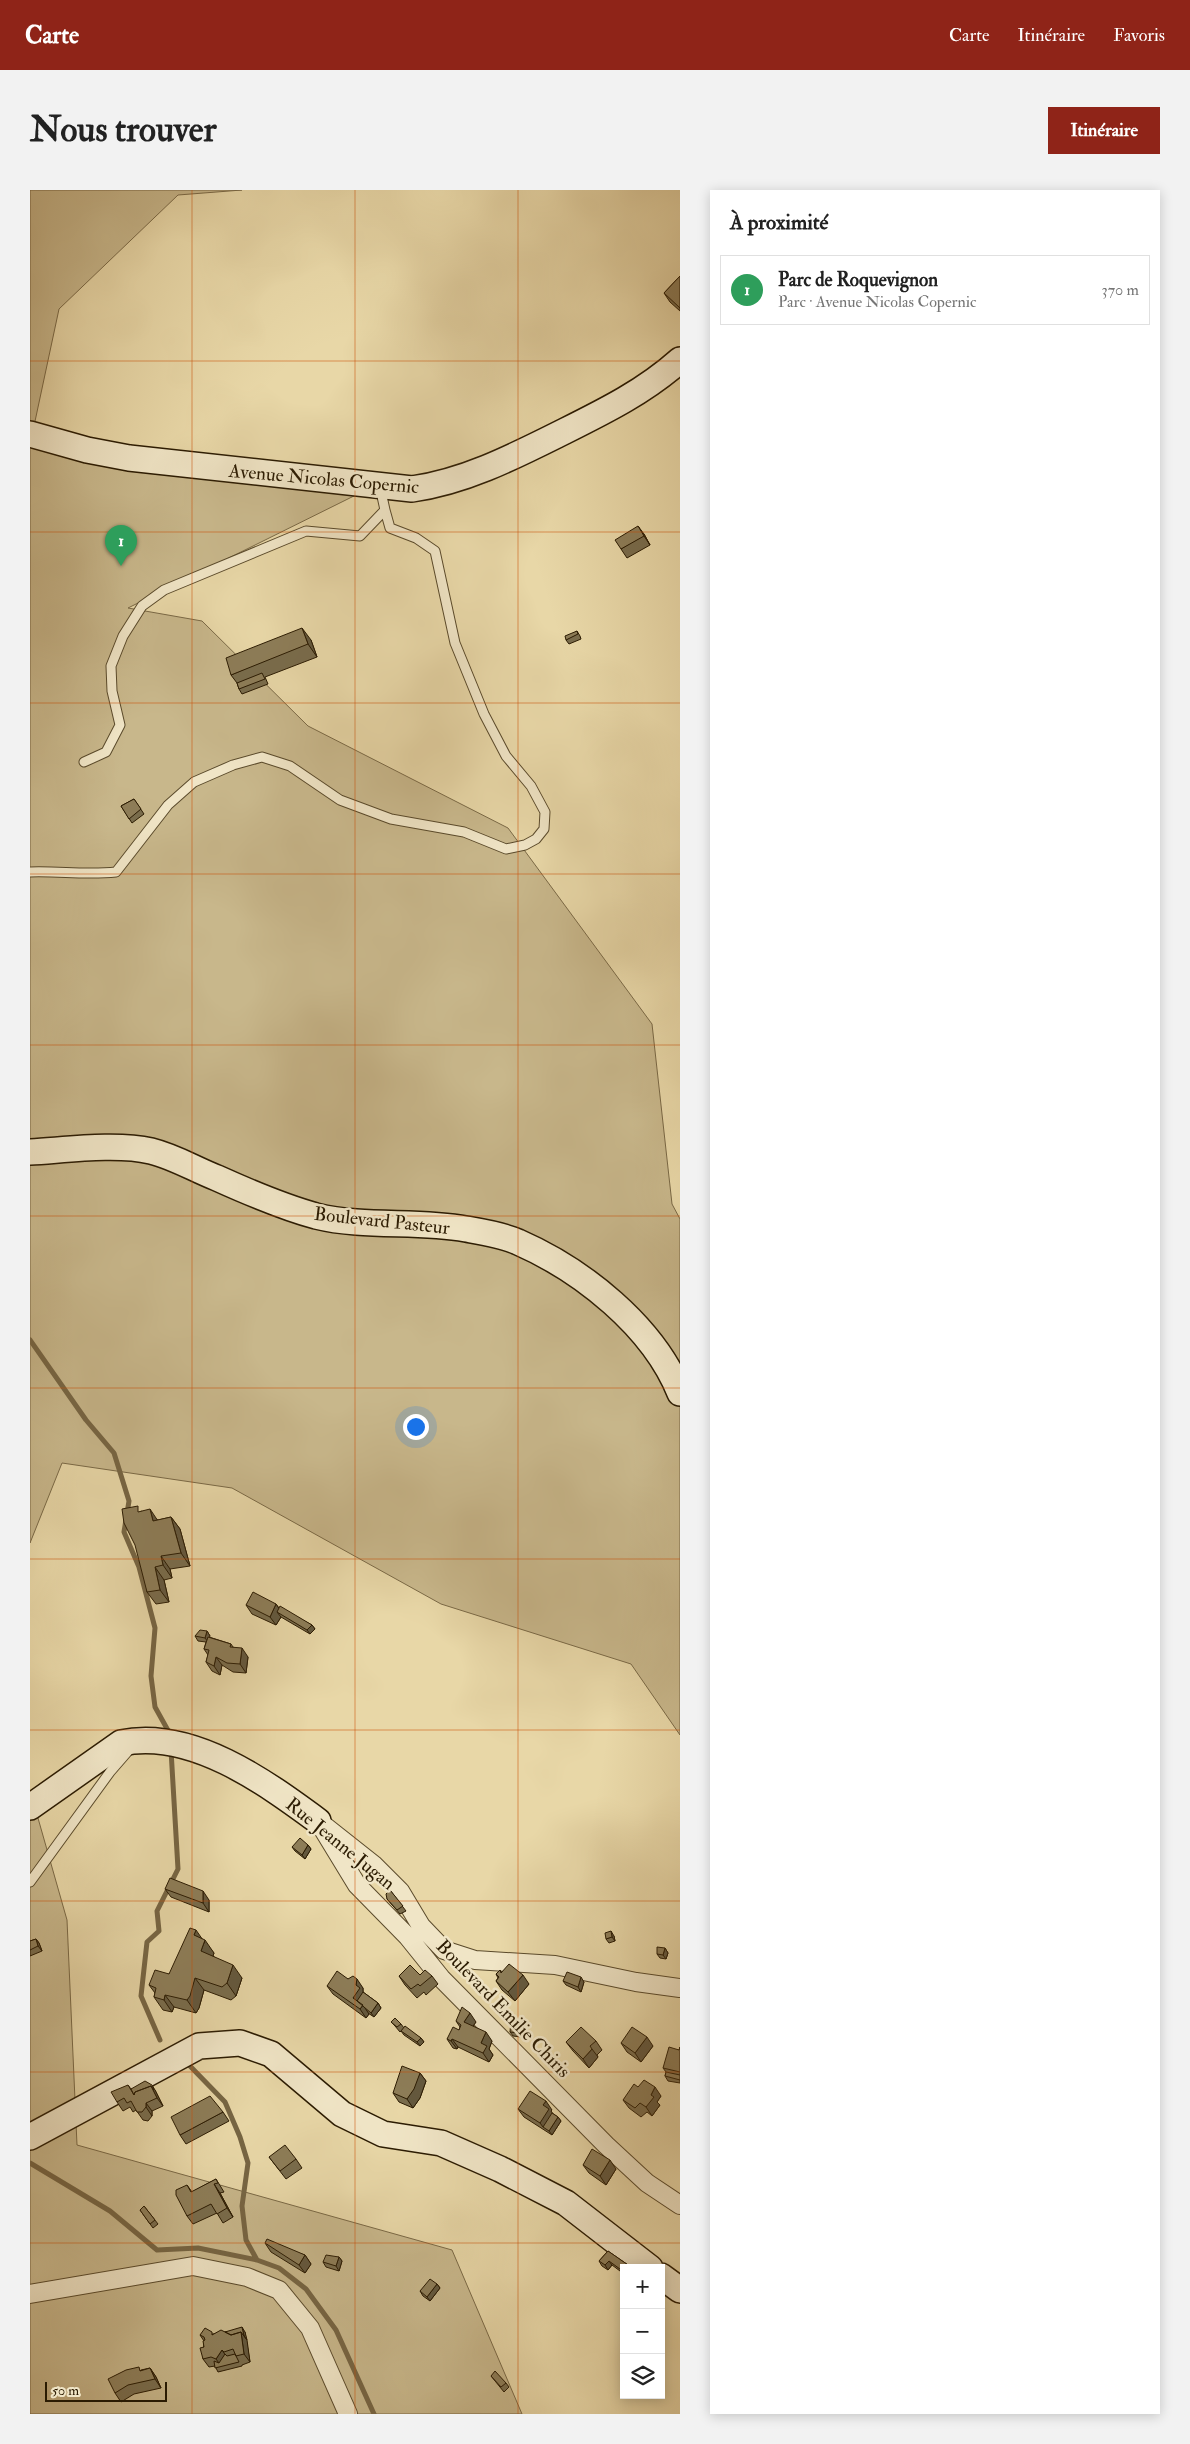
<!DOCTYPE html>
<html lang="fr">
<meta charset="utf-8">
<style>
body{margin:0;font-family:"IM FELL Double Pica",serif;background:#f2f2f2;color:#222}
.controls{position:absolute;right:15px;bottom:15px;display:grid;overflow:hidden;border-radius:0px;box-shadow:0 2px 12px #0003}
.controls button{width:45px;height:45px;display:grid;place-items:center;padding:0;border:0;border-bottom:1px solid #e0e0e0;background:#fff;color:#222;font:25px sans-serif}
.scale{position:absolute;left:15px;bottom:12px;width:122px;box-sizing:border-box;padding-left:5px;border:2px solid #2b1b02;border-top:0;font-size:14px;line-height:18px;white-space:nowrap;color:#2b1b02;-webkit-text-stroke:4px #f0e5c6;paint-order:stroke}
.you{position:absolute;left:385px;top:1236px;width:18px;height:18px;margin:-12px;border:4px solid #fff;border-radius:50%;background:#1a73e8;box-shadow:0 0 0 8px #1a73e833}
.badge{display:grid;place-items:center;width:32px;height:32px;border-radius:50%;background:#8f2418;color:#fff;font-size:16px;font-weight:700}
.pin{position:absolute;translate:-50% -41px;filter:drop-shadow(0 1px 2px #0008)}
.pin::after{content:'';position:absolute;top:26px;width:18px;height:15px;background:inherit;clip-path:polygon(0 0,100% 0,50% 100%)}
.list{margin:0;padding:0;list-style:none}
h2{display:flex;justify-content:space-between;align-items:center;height:65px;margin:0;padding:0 20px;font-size:21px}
h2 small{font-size:16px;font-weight:400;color:#767676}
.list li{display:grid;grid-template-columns:32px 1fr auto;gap:15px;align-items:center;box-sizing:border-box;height:70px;margin:0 10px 10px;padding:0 10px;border:1px solid #e0e0e0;border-radius:0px}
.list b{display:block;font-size:19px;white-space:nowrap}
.list p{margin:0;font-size:16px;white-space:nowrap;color:#767676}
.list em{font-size:16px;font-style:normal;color:#767676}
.icon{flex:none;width:28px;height:28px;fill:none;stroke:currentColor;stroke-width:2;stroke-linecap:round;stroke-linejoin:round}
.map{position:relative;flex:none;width:650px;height:2224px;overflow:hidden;border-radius:0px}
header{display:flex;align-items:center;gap:30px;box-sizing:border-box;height:70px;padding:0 25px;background:#8f2418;color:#fff}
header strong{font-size:24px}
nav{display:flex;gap:28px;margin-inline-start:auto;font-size:18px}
.intro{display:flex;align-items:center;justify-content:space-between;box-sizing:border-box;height:120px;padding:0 30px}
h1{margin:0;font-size:35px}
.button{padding:12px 22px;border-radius:0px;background:#8f2418;color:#fff;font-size:18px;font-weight:700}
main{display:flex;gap:30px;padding:0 30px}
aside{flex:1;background:#fff;border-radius:0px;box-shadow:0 2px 12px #0003}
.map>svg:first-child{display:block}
.green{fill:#c8b78b;stroke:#7a6946}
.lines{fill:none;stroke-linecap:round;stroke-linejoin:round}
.stream{stroke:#766543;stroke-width:5}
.lane-casing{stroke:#5a4a2b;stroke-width:11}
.street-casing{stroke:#5a4a2b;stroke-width:20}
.secondary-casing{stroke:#2b1b02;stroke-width:28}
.lane{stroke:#f0e5c6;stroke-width:9}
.street{stroke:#f0e5c6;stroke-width:18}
.secondary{stroke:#f0e5c6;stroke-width:25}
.wall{fill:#796c4c;stroke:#2b1b02}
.shaded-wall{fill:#63583e;stroke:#2b1b02}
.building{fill:#8d7d58;stroke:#2b1b02}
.grid{fill:none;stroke:#cc500a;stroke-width:1;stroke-opacity:0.55}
.labels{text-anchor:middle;stroke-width:5;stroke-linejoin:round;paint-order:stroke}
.street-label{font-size:19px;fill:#2b1b02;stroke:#f0e5c6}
</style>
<header>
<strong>Carte</strong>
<nav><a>Carte</a><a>Itinéraire</a><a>Favoris</a></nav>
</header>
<div class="intro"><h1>Nous trouver</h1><a class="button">Itinéraire</a></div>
<main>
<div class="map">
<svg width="650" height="2224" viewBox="0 0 650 2224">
<rect width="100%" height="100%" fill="#e8d7a7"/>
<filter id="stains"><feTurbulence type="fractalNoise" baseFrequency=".004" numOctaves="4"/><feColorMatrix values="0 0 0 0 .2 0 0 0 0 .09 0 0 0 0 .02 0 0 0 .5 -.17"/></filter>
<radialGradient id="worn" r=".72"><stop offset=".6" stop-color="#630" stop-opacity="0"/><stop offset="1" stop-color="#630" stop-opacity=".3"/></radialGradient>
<path class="green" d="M 0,0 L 212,0 L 148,5 L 29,119 L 1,250 L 338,299 L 98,418 L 172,431 L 278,536 L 478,638 L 622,834 L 642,1014 L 650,1029 L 650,1545 L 601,1474 L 411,1414 L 202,1298 L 32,1273 L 0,1353 Z
M 0,1600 L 37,1730 L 47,1955 L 422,2060 L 492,2224 L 0,2224 Z"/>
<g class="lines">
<path class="stream" d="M 0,1150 L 56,1230 L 84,1263 L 99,1311 L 94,1342 L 109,1377 L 125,1438 L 121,1486 L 125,1517 L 140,1544
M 130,1850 L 111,1806 L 117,1752 L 129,1741 L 127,1721 L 148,1679 L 141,1560
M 158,1874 L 195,1912 L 210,1947 L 218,1973 L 212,2016 L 216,2050 L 227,2070
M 0,1973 L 80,2021 L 127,2060 L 168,2058 L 227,2070 L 249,2078 L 276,2099 L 306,2140 L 344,2224"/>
<g class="lane-casing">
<path id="lane" d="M 54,572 L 76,562 L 90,535 L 82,501 L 81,476 L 93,446 L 112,416 L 134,400 L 276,341 L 330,346 L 355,320 L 350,297
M 0,682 C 29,681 57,685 86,682 L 138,615 L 164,592 L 203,575 L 232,567 L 260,576 L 310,610 L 361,629 L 434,642 L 476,659 L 495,655 L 506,649 L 514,639 L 515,622 L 501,596 L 476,566 L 454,524 L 425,453 L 405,361 L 386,348 L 360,338 L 355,320
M 0,1692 L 80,1582 L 100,1559"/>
</g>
<g class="street-casing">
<path id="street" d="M 288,1631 L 327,1695 L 378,1747 L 411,1788 L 576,1955 L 617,1993 L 650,2015
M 296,1637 L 344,1675 L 370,1701 L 391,1736 L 414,1760 L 445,1770 L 525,1775 L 606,1792 L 650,1798
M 0,2104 L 163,2076 L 217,2087 L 249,2100 L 280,2138 L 318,2224"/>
</g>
<g class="secondary-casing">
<path id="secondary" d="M 0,244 L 57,260 L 99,268 L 382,299 C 433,292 481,268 527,245 C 571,223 613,203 650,170
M 0,962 C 36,960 86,953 121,961 C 145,967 164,979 187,988 C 218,1002 253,1017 286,1026 C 335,1038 387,1030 436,1039 C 453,1042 473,1045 488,1052 C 552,1080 623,1136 650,1203
M 0,1617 L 91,1553 C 161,1538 235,1592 288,1631
M 0,1947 L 169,1856 L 210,1853 L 241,1864 L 312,1924 L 353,1944 L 411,1953 L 470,1979 L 536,2013 L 620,2078
M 631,2086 L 650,2100"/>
</g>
<use href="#lane" class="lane"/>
<use href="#street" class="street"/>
<use href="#secondary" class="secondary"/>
</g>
<path class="wall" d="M 650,86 L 650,121 L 640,112 L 634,103 Z
M 614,344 L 620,355 L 597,368 L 591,359 Z
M 547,441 L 550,446 L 551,449 L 539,454 L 536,450 Z
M 281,450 L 287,467 L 235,487 L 238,494 L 212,504 L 209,499 L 207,493 L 201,485 Z
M 104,609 L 114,624 L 102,633 L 91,616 Z
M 111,1321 L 128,1330 L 141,1327 L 150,1339 L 160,1376 L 140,1379 L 142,1388 L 134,1390 L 139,1412 L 126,1414 L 117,1402 Z
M 246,1414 L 249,1418 L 282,1435 L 285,1439 L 280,1444 L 251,1427 L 246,1435 L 222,1424 L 216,1415 Z
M 177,1441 L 180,1446 L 179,1447 L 201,1454 L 203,1457 L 218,1467 L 216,1483 L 203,1482 L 192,1475 L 190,1485 L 182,1481 L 176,1472 L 178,1465 L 174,1459 L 176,1452 L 168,1451 L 165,1446 Z
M 278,1655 L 281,1659 L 275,1669 L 265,1661 L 262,1657 Z
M 135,1699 L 179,1710 L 179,1722 L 141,1707 Z
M 360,1700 L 376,1721 L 370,1724 L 357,1709 Z
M 584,1746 L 585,1751 L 579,1753 L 576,1749 Z
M 6,1749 L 9,1753 L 12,1761 L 0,1766 L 0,1751 Z
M 172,1749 L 184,1763 L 183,1766 L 212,1788 L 206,1806 L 201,1810 L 174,1800 L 169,1818 L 166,1823 L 144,1817 L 142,1822 L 133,1820 L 124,1807 L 125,1803 L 119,1795 L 139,1784 Z
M 635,1758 L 638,1763 L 636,1769 L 630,1768 L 627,1764 Z
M 470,1780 L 472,1783 L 499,1794 L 485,1811 L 472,1800 L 466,1791 L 468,1788 L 466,1784 Z
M 390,1785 L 402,1786 L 408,1794 L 396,1805 L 394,1802 L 387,1808 L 375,1795 L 369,1786 Z
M 318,1789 L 333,1798 L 333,1802 L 348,1813 L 351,1818 L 344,1827 L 338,1823 L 339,1824 L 336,1828 L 303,1804 L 297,1796 Z
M 533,1791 L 554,1792 L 551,1802 L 536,1795 Z
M 426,1831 L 446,1832 L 443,1836 L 462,1851 L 459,1859 L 463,1865 L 459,1872 L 428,1857 L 427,1859 L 423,1858 L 417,1849 L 429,1840 L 430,1837 Z
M 488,1831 L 491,1835 L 491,1847 L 483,1846 L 480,1842 Z
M 361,1832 L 371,1834 L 374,1838 L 391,1848 L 394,1852 L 390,1856 L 374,1845 L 371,1841 L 370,1842 L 365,1836 Z
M 566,1851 L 572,1860 L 567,1865 L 568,1867 L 559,1878 L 543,1861 L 536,1852 Z
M 591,1853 L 623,1856 L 611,1872 L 597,1862 Z
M 650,1857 L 650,1893 L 638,1891 L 635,1886 L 636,1882 L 633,1878 L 649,1860 Z
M 390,1883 L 396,1891 L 390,1908 L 383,1918 L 369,1912 L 363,1903 Z
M 98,1895 L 101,1899 L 125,1900 L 133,1916 L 122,1921 L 122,1926 L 118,1931 L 113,1930 L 106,1920 L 103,1922 L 100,1917 L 93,1921 L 87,1912 Z
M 608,1897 L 631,1906 L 627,1912 L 630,1915 L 622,1926 L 617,1922 L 611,1927 L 599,1918 L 593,1910 Z
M 488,1919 L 522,1920 L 521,1921 L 522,1923 L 528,1927 L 531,1931 L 522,1945 L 494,1927 Z
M 193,1922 L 199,1931 L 156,1954 L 150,1945 Z
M 239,1967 L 266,1969 L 272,1978 L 256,1989 Z
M 553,1975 L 586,1979 L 576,1995 L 559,1983 Z
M 186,1989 L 194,2002 L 190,2003 L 203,2027 L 193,2033 L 187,2023 L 163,2034 L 157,2026 L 157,1995 L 162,2002 Z
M 114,2016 L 128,2034 L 123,2038 L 110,2020 Z
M 235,2053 L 275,2065 L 281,2074 L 275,2083 L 241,2062 Z
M 578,2061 L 601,2077 L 601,2078 L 594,2078 L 594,2084 L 582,2075 L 578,2080 L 572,2076 L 569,2071 Z
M 309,2067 L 312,2071 L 309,2081 L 296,2077 L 293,2072 Z
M 407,2094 L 410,2098 L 400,2111 L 393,2106 L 390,2101 Z
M 195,2142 L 215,2142 L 220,2172 L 212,2175 L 212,2176 L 188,2182 L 185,2176 L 179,2177 L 173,2169 L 174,2151 L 170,2145 L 183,2144 Z
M 120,2178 L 126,2187 L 131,2198 L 104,2204 L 91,2212 L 85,2203 L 111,2180 Z
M 461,2186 L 476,2193 L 479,2197 L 474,2202 Z"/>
<path class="shaded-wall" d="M 608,336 L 614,344 L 620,355 L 614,346 Z
M 272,438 L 281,450 L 287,467 L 278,454 Z
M 120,1319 L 128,1331 L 123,1331 Z
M 141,1327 L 150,1339 L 160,1376 L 151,1363 Z
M 131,1366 L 140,1379 L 142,1388 L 133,1375 Z
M 125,1377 L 134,1390 L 139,1412 L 130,1400 Z
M 246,1414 L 252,1423 L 247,1422 L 251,1427 L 246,1435 L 240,1427 Z
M 282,1435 L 285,1439 L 280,1444 L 277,1440 Z
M 177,1441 L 180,1446 L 178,1452 L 175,1448 Z
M 212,1458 L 218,1467 L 216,1483 L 210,1474 Z
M 186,1467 L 192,1475 L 190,1485 L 184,1476 Z
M 278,1655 L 281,1659 L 275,1669 L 272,1665 Z
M 173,1701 L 179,1710 L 179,1722 L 173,1713 Z
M 166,1740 L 175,1753 L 164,1745 Z
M 581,1741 L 584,1746 L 585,1751 L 582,1747 Z
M 6,1749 L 9,1753 L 12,1761 L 8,1756 Z
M 175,1750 L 184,1763 L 180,1774 L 171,1761 Z
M 635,1758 L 638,1763 L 636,1769 L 633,1765 Z
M 203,1775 L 212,1788 L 206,1806 L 197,1793 Z
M 493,1785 L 499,1794 L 485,1811 L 478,1802 Z
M 551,1787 L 554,1792 L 551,1802 L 548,1797 Z
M 165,1788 L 174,1800 L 169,1818 L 166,1823 L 157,1810 Z
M 327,1789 L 333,1798 L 333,1802 L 336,1806 L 330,1815 L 323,1808 Z
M 135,1805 L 144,1817 L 142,1822 L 134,1810 Z
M 348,1813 L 351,1818 L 344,1827 L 341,1823 Z
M 333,1815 L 339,1824 L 336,1828 L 330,1819 Z
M 440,1823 L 446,1832 L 440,1840 L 434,1832 Z
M 488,1831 L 491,1835 L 491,1847 L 488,1843 Z
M 456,1842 L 462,1851 L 459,1859 L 463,1865 L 459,1872 L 453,1863 L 451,1853 Z
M 617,1847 L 623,1856 L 611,1872 L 605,1863 Z
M 391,1848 L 394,1852 L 390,1856 L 387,1852 Z
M 422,1849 L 428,1857 L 427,1859 L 421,1851 Z
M 562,1859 L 568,1867 L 559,1878 L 553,1869 Z
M 390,1883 L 396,1891 L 390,1908 L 383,1918 L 377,1909 Z
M 122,1895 L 125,1900 L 133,1916 L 127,1908 L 121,1896 Z
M 625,1897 L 631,1906 L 627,1912 L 630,1915 L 622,1926 L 616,1917 L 621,1905 Z
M 516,1911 L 522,1920 L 521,1921 L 525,1927 L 513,1937 L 510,1933 L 513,1915 Z
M 116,1913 L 122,1921 L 122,1926 L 116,1917 Z
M 528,1927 L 531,1931 L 522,1945 L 519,1941 Z
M 580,1970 L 586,1979 L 576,1995 L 570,1986 Z
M 184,1994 L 190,2003 L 203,2027 L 197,2018 Z
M 275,2065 L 281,2074 L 275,2083 L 269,2075 Z
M 309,2067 L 312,2071 L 309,2081 L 306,2076 Z
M 579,2071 L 582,2075 L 578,2080 L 575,2075 Z
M 407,2094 L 410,2098 L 400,2111 L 397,2107 Z
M 212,2137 L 215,2142 L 217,2150 L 214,2146 Z
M 211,2142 L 217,2150 L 220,2172 L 214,2164 Z
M 192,2160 L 198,2169 L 191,2176 L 186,2169 Z
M 120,2178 L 126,2187 L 131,2198 L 125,2189 Z"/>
<path class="building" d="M 650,86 L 650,118 L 634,103 Z
M 608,336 L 614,346 L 591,359 L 585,350 Z
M 272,438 L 278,454 L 201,485 L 196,468 Z
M 547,441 L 548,444 L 536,450 L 535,446 Z
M 232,483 L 235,489 L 209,499 L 207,493 Z
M 104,609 L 111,619 L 99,629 L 91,616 Z
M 108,1316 L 108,1322 L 120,1319 L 123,1331 L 141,1327 L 151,1363 L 131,1366 L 133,1375 L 125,1377 L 130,1400 L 117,1402 L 105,1355 L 94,1333 L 92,1319 Z
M 223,1402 L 246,1414 L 240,1427 L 216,1415 Z
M 250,1416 L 282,1435 L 277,1440 L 247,1422 Z
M 170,1440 L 177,1441 L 175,1448 L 165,1446 Z
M 178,1447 L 201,1454 L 200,1457 L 212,1458 L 210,1474 L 197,1473 L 186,1467 L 184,1476 L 176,1472 L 179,1460 L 174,1459 Z
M 270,1648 L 278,1655 L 272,1665 L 262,1657 Z
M 140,1688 L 173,1701 L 173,1713 L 135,1699 Z
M 360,1700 L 373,1716 L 367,1720 L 357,1709 L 356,1704 Z
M 160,1738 L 166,1740 L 164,1745 L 175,1750 L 171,1761 L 203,1775 L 197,1793 L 192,1797 L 165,1788 L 160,1806 L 157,1810 L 135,1805 L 134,1810 L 124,1807 L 126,1798 L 119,1795 L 125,1780 L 139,1784 Z
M 581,1741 L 582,1747 L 576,1749 L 575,1743 Z
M 6,1749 L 8,1756 L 0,1760 L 0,1751 Z
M 627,1757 L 635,1758 L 633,1765 L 627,1764 Z
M 479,1774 L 493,1785 L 478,1802 L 466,1791 L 469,1787 L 466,1784 L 470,1780 L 471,1783 Z
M 380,1775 L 390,1785 L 395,1780 L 402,1786 L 390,1796 L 388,1794 L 381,1799 L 369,1786 Z
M 307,1781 L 318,1789 L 323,1786 L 327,1789 L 326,1795 L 330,1798 L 323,1808 L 333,1815 L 330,1819 L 297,1796 Z
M 537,1782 L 551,1787 L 548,1797 L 533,1791 Z
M 333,1802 L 348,1813 L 341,1823 L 327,1811 Z
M 432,1817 L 440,1823 L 434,1832 L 456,1842 L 451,1853 L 457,1856 L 453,1863 L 422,1849 L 421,1851 L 417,1849 L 423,1837 L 429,1840 L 431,1835 L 426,1831 Z
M 365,1828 L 371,1834 L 367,1837 L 361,1832 Z
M 481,1830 L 488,1831 L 488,1843 L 480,1842 Z
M 375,1836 L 391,1848 L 387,1852 L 371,1841 Z
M 551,1837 L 566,1851 L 560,1856 L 562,1859 L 553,1869 L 536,1852 Z
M 602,1837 L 617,1847 L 605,1863 L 591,1853 Z
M 639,1857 L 649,1860 L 650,1857 L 650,1882 L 633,1878 Z
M 372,1876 L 390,1883 L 384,1899 L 377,1909 L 363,1903 Z
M 636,1882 L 650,1885 L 650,1890 L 635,1886 Z
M 614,1890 L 625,1897 L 621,1905 L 624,1907 L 616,1917 L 610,1913 L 605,1918 L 593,1910 L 604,1894 L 608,1897 Z
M 115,1891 L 122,1895 L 124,1900 L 121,1896 L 105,1902 L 104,1905 L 101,1899 Z
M 98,1895 L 104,1905 L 105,1902 L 121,1896 L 127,1908 L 116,1913 L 116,1917 L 112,1922 L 107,1922 L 101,1911 L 97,1913 L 94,1908 L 87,1912 L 81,1902 Z
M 500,1901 L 516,1911 L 513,1915 L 519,1919 L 510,1933 L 488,1919 Z
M 180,1906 L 193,1922 L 150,1945 L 141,1927 Z
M 522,1923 L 528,1927 L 519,1941 L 513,1937 Z
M 255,1955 L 266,1969 L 250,1981 L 239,1967 Z
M 562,1959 L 580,1970 L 570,1986 L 553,1975 Z
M 186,1989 L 188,1993 L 184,1994 L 197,2018 L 187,2024 L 181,2014 L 157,2026 L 146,2005 L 146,2000 L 157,1995 L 161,2002 Z
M 114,2016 L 125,2030 L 120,2034 L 110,2020 Z
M 237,2049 L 275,2065 L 269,2075 L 235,2053 Z
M 578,2061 L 601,2077 L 600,2078 L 594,2078 L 594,2082 L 579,2071 L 575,2075 L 569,2071 Z
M 296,2065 L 309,2067 L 306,2076 L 293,2072 Z
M 400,2089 L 407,2094 L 397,2107 L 390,2101 Z
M 212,2137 L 214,2146 L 211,2142 L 201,2145 L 195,2142 Z
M 175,2138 L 182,2142 L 182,2145 L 191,2140 L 201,2145 L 211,2142 L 214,2164 L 206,2166 L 203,2159 L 194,2162 L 192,2160 L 186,2169 L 181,2167 L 173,2169 L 170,2158 L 174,2157 L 173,2151 L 175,2150 L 174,2147 L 170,2145 Z
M 195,2164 L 197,2166 L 205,2164 L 209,2172 L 185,2178 L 184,2171 L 189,2173 Z
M 109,2177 L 110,2181 L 120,2178 L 125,2189 L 98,2195 L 85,2203 L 78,2189 L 96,2180 Z
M 465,2181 L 476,2193 L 471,2197 L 461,2186 Z"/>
<path class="grid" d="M 162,0 L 162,2224M 325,0 L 325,2224M 488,0 L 488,2224M 0,171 L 650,171M 0,342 L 650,342M 0,513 L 650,513M 0,684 L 650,684M 0,855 L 650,855M 0,1026 L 650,1026M 0,1198 L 650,1198M 0,1369 L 650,1369M 0,1540 L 650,1540M 0,1711 L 650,1711M 0,1882 L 650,1882M 0,2053 L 650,2053"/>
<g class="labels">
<g class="street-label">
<text transform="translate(294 288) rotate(5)" y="7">Avenue Nicolas Copernic</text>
<text transform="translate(352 1030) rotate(6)" y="7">Boulevard Pasteur</text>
<text transform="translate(311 1653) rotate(39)" y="7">Rue Jeanne Jugan</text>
<text transform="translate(474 1818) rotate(46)" y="7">Boulevard Emilie Chiris</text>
</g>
</g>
<rect width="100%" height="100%" filter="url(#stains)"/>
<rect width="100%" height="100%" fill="url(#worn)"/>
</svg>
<div class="controls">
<button>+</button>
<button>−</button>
<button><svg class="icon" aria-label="layers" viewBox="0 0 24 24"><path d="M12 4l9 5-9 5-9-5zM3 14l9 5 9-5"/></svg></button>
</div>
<div class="scale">50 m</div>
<div class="you"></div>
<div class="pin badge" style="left:91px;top:376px;background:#2e9e5b">1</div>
</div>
<aside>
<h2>À proximité<small></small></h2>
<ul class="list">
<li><span class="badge" style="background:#2e9e5b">1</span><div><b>Parc de Roquevignon</b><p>Parc · Avenue Nicolas Copernic</p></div><em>370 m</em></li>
</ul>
</aside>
</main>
